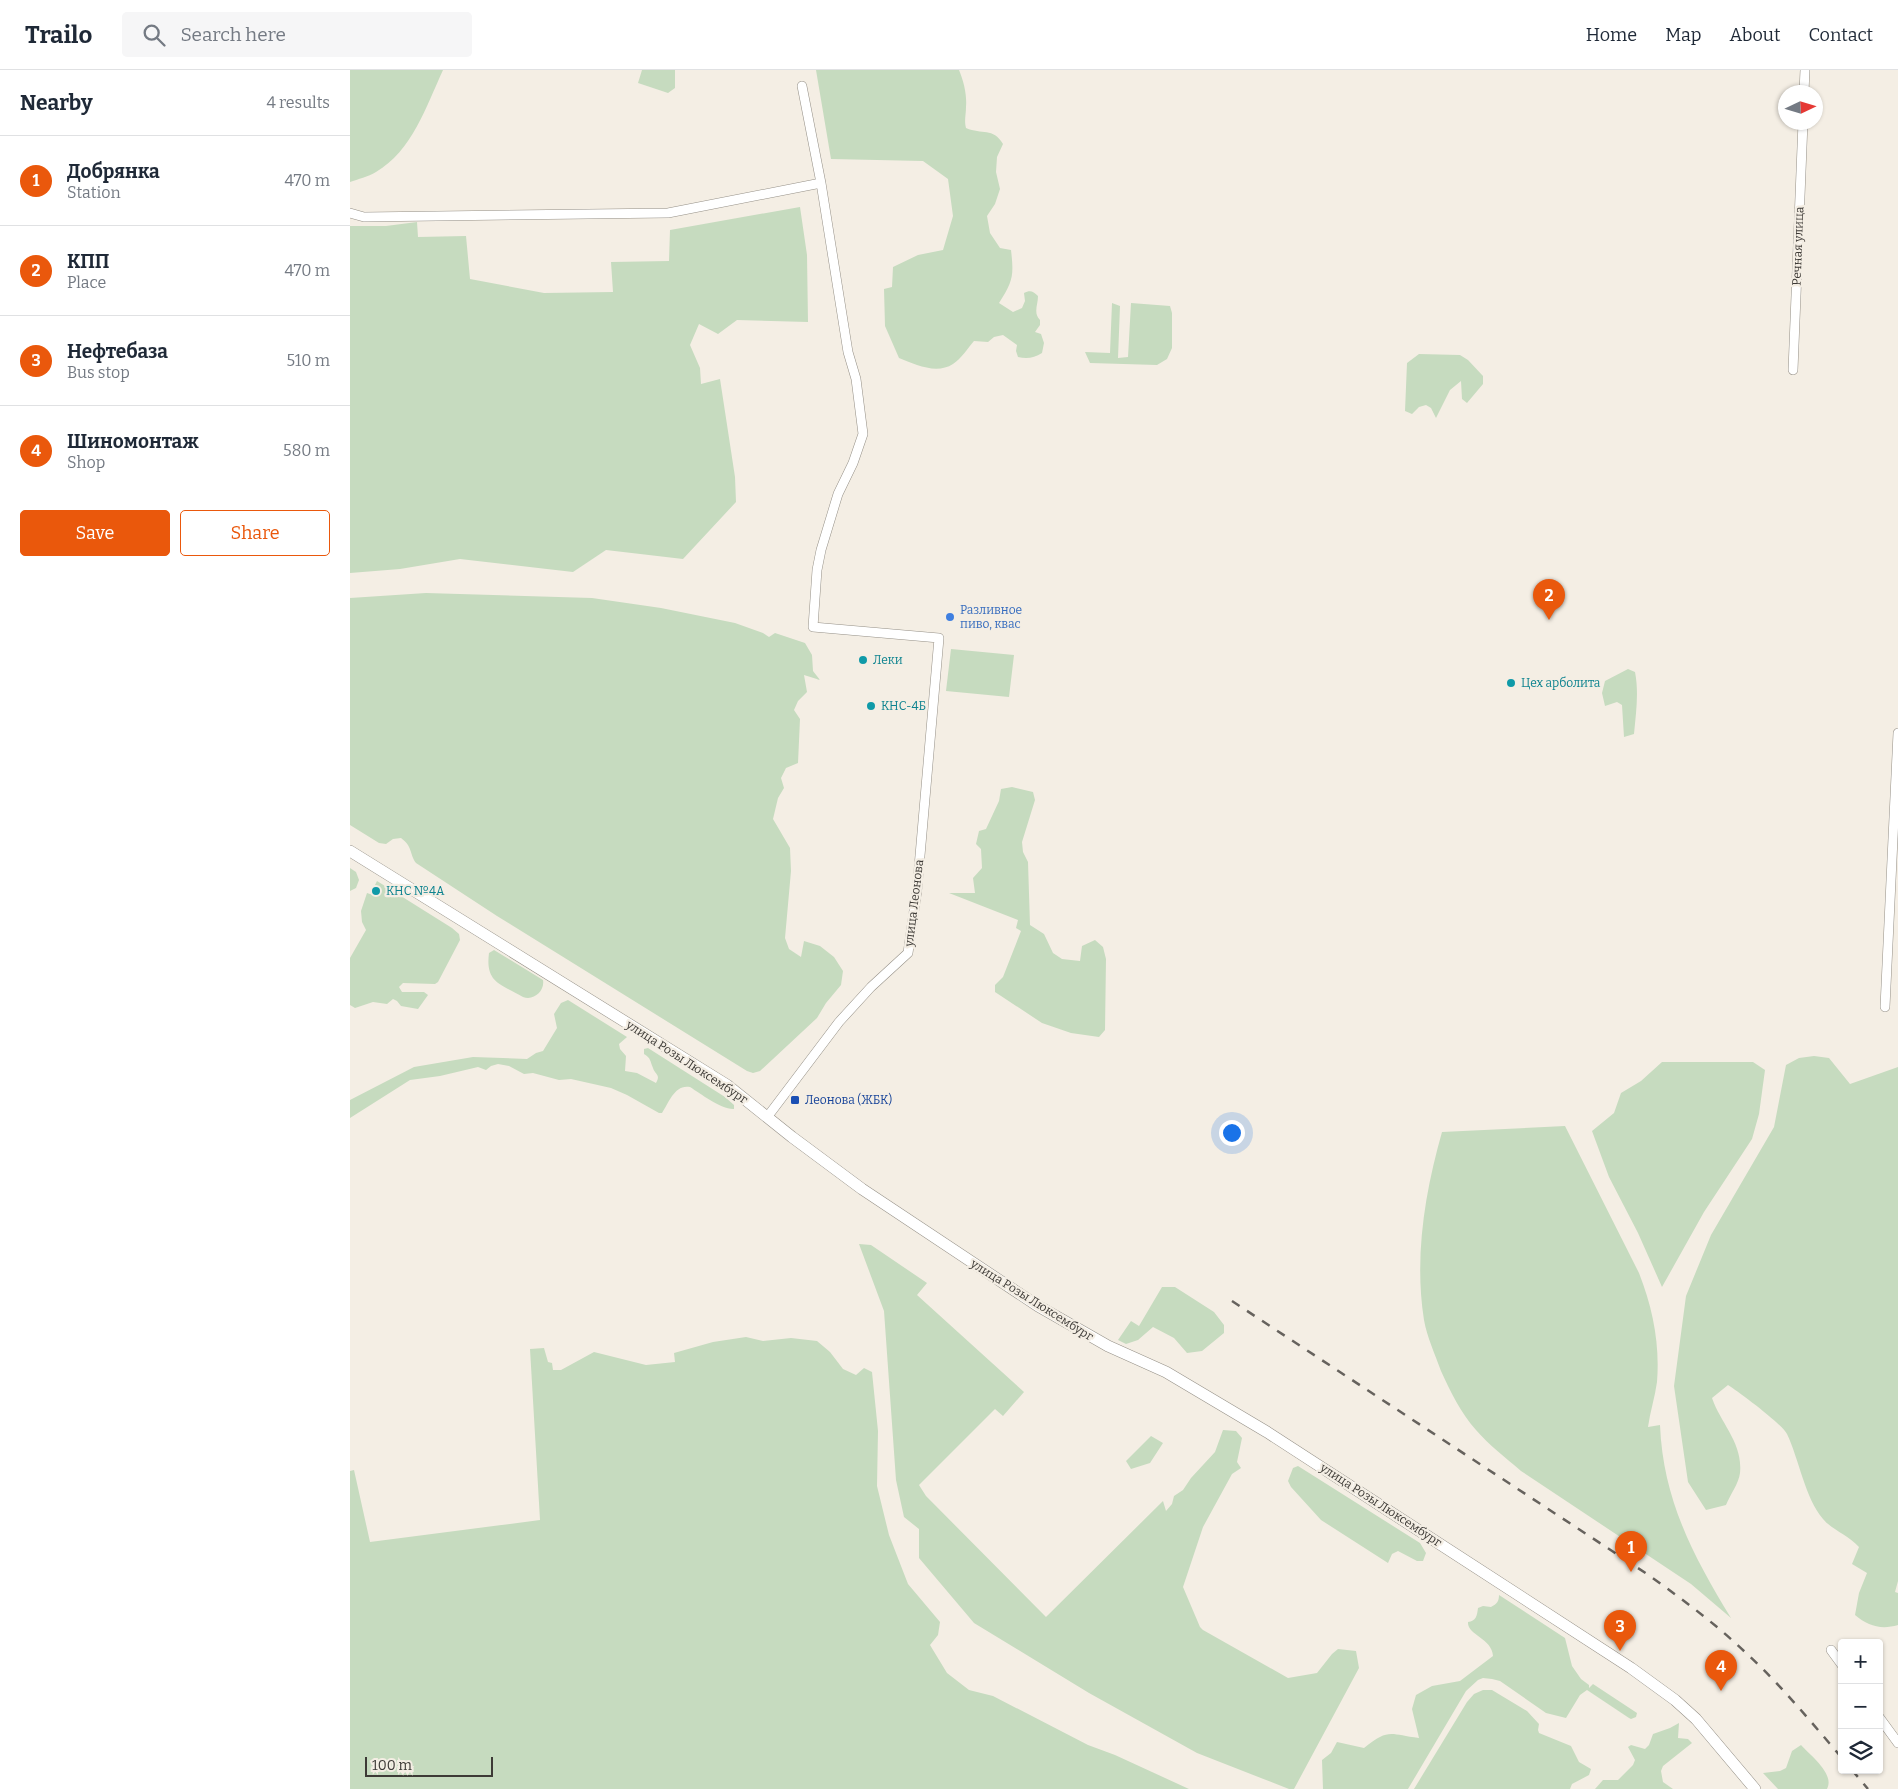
<!DOCTYPE html>
<meta charset="utf-8">
<style>
body{margin:0;font-family:Bitter,serif;background:#f6f6f7;color:#1f2937}
.controls{position:absolute;right:15px;bottom:15px;display:grid;overflow:hidden;border-radius:5px;box-shadow:0 1px 4px #0004}
.controls button{width:45px;height:45px;display:grid;place-items:center;padding:0;border:0;border-bottom:1px solid #e0e1e3;background:#fff;color:#1f2937;font:25px sans-serif}
.compass{position:absolute;left:1428px;top:15px;width:45px;height:45px;border-radius:50%;background:#fff;box-shadow:0 1px 4px #0004;rotate:86deg}
.scale{position:absolute;left:15px;bottom:12px;width:128px;box-sizing:border-box;padding-left:5px;border:2px solid #3d3a36;border-top:0;font-size:14px;line-height:18px;white-space:nowrap;color:#3d3a36;-webkit-text-stroke:4px #f4eee4;paint-order:stroke}
.you{position:absolute;left:881px;top:1062px;width:18px;height:18px;margin:-12px;border:4px solid #fff;border-radius:50%;background:#1a73e8;box-shadow:0 0 0 8px #1a73e833}
.badge{display:grid;place-items:center;width:32px;height:32px;border-radius:50%;background:#ea580c;color:#fff;font-size:16px;font-weight:700}
.pin{position:absolute;translate:-50% -41px;filter:drop-shadow(0 1px 2px #0008)}
.pin::after{content:'';position:absolute;top:26px;width:18px;height:15px;background:inherit;clip-path:polygon(0 0,100% 0,50% 100%)}
.list{margin:0;padding:0;list-style:none}
h2{display:flex;justify-content:space-between;align-items:center;height:65px;margin:0;padding:0 20px;font-size:21px}
h2 small{font-size:16px;font-weight:400;color:#747a83}
.list li{display:grid;grid-template-columns:32px 1fr auto;gap:15px;align-items:center;box-sizing:border-box;height:90px;padding:0 20px;border-top:1px solid #e0e1e3}
.list b{display:block;font-size:19px;white-space:nowrap}
.list p{margin:0;font-size:16px;white-space:nowrap;color:#747a83}
.list em{font-size:16px;font-style:normal;color:#747a83}
.actions{display:flex;gap:10px;padding:15px 20px}
.actions a{flex:1;padding:11px 0;border:1px solid #ea580c;border-radius:5px;text-align:center;font-size:18px;color:#ea580c}
.actions .main{background:#ea580c;color:#fff}
.icon{flex:none;width:28px;height:28px;fill:none;stroke:currentColor;stroke-width:2;stroke-linecap:round;stroke-linejoin:round}
.map{position:relative;flex:none;width:1548px;height:1719px;overflow:hidden}
header{display:flex;align-items:center;gap:30px;box-sizing:border-box;height:70px;padding:0 25px;background:#fff;border-bottom:1px solid #e0e1e3}
header strong{font-size:24px}
nav{display:flex;gap:28px;margin-inline-start:auto;font-size:18px}
.search{width:350px;height:45px;background:#f6f6f7;display:flex;align-items:center;gap:12px;box-sizing:border-box;padding:0 18px;border-radius:5px;color:#747a83;font-size:19px}
main{display:flex}
aside{flex:1;background:#fff}
.map>svg:first-child{display:block}
.green{fill:#c6dbbf}
.lines{fill:none;stroke-linecap:round;stroke-linejoin:round}
.minor-casing{stroke:#959087;stroke-width:10}
.tertiary-casing{stroke:#959087;stroke-width:12}
.minor{stroke:#fff;stroke-width:9}
.tertiary{stroke:#fff;stroke-width:11}
.rail{stroke:#66625d;stroke-width:2.5;stroke-dasharray:9 9;stroke-linecap:butt}
.shop-dot{fill:#3f7fe0;stroke:#f4eee4;stroke-width:2}
.culture-dot{fill:#0f9aa8;stroke:#f4eee4;stroke-width:2}
.transit-dot{fill:#1a4fb4;stroke:#f4eee4;stroke-width:2}
.labels{text-anchor:middle;stroke-width:4.5;stroke-linejoin:round;paint-order:stroke}
.street-label{font-size:12px;fill:#3d3a36;stroke:#f4eee4}
.shop-label{font-size:12px;fill:#366cbe;stroke:#f4eee4;text-anchor:start}
.culture-label{font-size:12px;fill:#0d838f;stroke:#f4eee4;text-anchor:start}
.transit-label{font-size:12px;fill:#164399;stroke:#f4eee4;text-anchor:start}
</style>
<header>
<strong>Trailo</strong>
<div class="search"><svg class="icon" aria-label="search" viewBox="0 0 24 24"><circle cx="10" cy="10" r="6"/><path d="M15 15l6 6"/></svg>Search here</div>
<nav><a>Home</a><a>Map</a><a>About</a><a>Contact</a></nav>
</header>
<main>
<aside>
<h2>Nearby<small>4 results</small></h2>
<ul class="list">
<li><span class="badge">1</span><div><b>Добрянка</b><p>Station</p></div><em>470 m</em></li>
<li><span class="badge">2</span><div><b>КПП</b><p>Place</p></div><em>470 m</em></li>
<li><span class="badge">3</span><div><b>Нефтебаза</b><p>Bus stop</p></div><em>510 m</em></li>
<li><span class="badge">4</span><div><b>Шинoмонтаж</b><p>Shop</p></div><em>580 m</em></li>
</ul>
<div class="actions"><a class="main">Save</a><a>Share</a></div>
</aside>
<div class="map">
<svg width="1548" height="1719" viewBox="0 0 1548 1719">
<rect width="100%" height="100%" fill="#f4eee4"/>
<path class="green" d="M 0,0 L 93,0 C 76,37 62,81 26,102 C 18,107 8,109 0,112 Z
M 292,0 L 325,0 L 325,18 L 318,23 L 288,13 Z
M 466,0 L 609,0 C 614,12 617,25 616,37 C 616,45 614,50 616,58 C 632,65 643,57 653,74 L 647,87 L 646,102 L 650,119 L 645,134 L 637,146 L 640,163 L 650,178 L 661,180 C 664,206 663,211 649,233 L 663,242 L 672,238 L 675,231 L 674,223 C 680,220 683,221 688,226 C 688,235 683,243 690,250 L 690,255 L 685,262 L 691,264 L 694,273 L 692,283 C 684,288 677,289 668,287 L 666,281 L 667,275 L 653,265 L 644,267 L 638,272 L 624,271 C 618,278 611,289 603,294 C 586,305 565,294 549,288 L 535,256 L 534,219 L 542,217 L 543,197 L 568,185 L 593,180 L 603,146 L 598,109 L 573,91 L 481,89 Z
M 450,137 L 457,185 L 458,252 L 387,250 L 368,264 L 349,254 L 340,275 L 350,298 L 351,314 L 370,309 L 385,407 L 386,432 L 333,489 L 256,480 L 223,502 L 110,489 L 50,499 L 0,503 L 0,156 L 36,156 L 67,152 L 68,167 L 116,166 L 120,209 L 194,223 L 263,222 L 261,192 L 319,191 L 320,160 Z
M 762,233 L 770,236 L 768,288 L 778,287 L 781,233 L 820,236 L 822,243 L 822,278 L 817,289 L 807,295 L 740,293 L 735,282 L 760,283 Z
M 1069,284 L 1110,285 L 1118,290 L 1133,306 L 1133,314 L 1117,333 L 1112,329 L 1111,311 L 1100,320 L 1086,348 L 1081,338 L 1076,335 L 1069,337 L 1062,344 L 1055,341 L 1057,293 Z
M 76,523 L 242,528 L 311,538 L 385,553 L 413,563 L 419,567 L 425,563 L 455,573 L 462,585 L 463,601 L 470,610 L 454,605 L 457,622 L 448,631 L 444,640 L 450,649 L 448,693 L 436,698 L 431,708 L 434,718 L 428,728 L 423,749 L 440,778 L 441,801 L 435,868 L 439,879 L 451,887 L 454,871 L 470,876 L 484,887 L 493,901 L 491,915 L 476,933 L 467,948 L 410,1001 L 403,1003 L 397,1001 L 147,846 L 66,793 C 59,783 63,777 51,768 L 43,769 L 36,774 L 29,773 L 0,755 L 0,528 Z
M 601,579 L 664,585 L 659,627 L 596,621 Z
M 1278,599 L 1285,602 C 1289,622 1286,643 1284,664 L 1274,667 L 1272,635 L 1267,632 L 1255,636 L 1252,623 L 1255,611 Z
M 662,717 L 683,722 L 685,730 L 672,772 L 673,782 L 678,792 L 680,855 L 694,864 L 703,883 L 712,889 L 730,891 L 732,876 L 745,870 L 753,877 L 756,889 L 755,960 L 749,967 L 721,963 L 692,953 L 645,922 L 645,915 L 653,907 L 671,861 L 666,858 L 668,850 L 599,823 L 625,823 L 623,808 L 632,798 L 631,779 L 626,774 L 629,761 L 636,759 L 649,731 L 651,719 Z
M 0,798 L 6,802 L 9,810 L 6,818 L 0,821 Z
M 27,811 L 102,858 L 109,864 L 110,870 L 88,912 L 85,914 L 53,913 L 49,917 L 52,922 L 74,922 L 78,925 L 68,939 L 51,936 L 47,931 L 43,929 L 37,934 L 23,932 L 5,938 L 0,935 L 0,888 L 16,860 L 12,852 L 11,841 L 17,823 L 26,826 L 31,820 L 25,815 Z
M 144,880 L 193,910 C 195,921 184,931 173,927 C 151,914 135,913 139,883 Z
M 218,930 L 277,967 L 269,974 L 270,979 L 276,986 L 275,1001 L 287,1003 L 306,1013 C 311,1004 305,1005 303,998 C 300,991 301,988 294,984 L 294,979 L 298,978 L 375,1027 L 384,1035 L 384,1039 C 372,1040 351,1024 340,1017 C 325,1014 319,1032 312,1043 L 309,1043 L 277,1025 L 261,1018 L 221,1009 L 209,1010 L 183,1003 L 174,1004 L 159,996 L 148,994 L 141,996 L 136,1000 L 128,997 L 90,1006 L 60,1010 L 0,1048 L 0,1030 L 64,997 L 123,987 L 177,989 L 186,983 L 193,981 L 207,958 L 204,944 L 211,933 Z
M 1464,986 L 1479,988 L 1500,1014 L 1548,997 L 1548,1511 L 1545,1522 L 1548,1523 L 1548,1555 C 1531,1560 1518,1556 1505,1545 L 1509,1523 L 1517,1503 L 1502,1494 L 1509,1477 C 1498,1465 1481,1459 1473,1449 C 1455,1428 1449,1389 1437,1364 C 1432,1354 1389,1322 1378,1315 L 1362,1328 C 1371,1354 1393,1373 1390,1403 C 1389,1413 1380,1425 1376,1435 L 1356,1440 L 1338,1412 L 1324,1316 L 1336,1226 L 1361,1165 L 1424,1057 L 1436,995 L 1449,988 Z
M 1312,992 L 1403,992 L 1415,1000 L 1409,1044 L 1402,1069 L 1354,1142 L 1312,1217 L 1288,1163 L 1259,1107 L 1242,1061 L 1264,1043 L 1271,1023 L 1291,1011 Z
M 1215,1056 L 1289,1203 C 1303,1239 1310,1274 1307,1312 C 1305,1327 1300,1342 1298,1357 L 1310,1355 C 1313,1429 1343,1486 1381,1548 L 1341,1514 L 1171,1401 C 1156,1388 1139,1375 1126,1360 C 1111,1343 1100,1321 1091,1301 C 1085,1284 1077,1267 1074,1250 C 1064,1187 1075,1122 1092,1062 Z
M 509,1174 L 521,1175 L 577,1213 L 567,1225 L 674,1322 L 653,1346 L 645,1339 L 569,1415 L 576,1426 L 696,1547 L 813,1431 L 816,1441 L 822,1434 L 824,1426 L 833,1420 L 841,1408 L 865,1382 L 873,1360 L 886,1361 L 892,1368 L 887,1392 L 891,1398 L 882,1404 L 853,1457 L 833,1517 L 850,1557 L 853,1560 L 938,1608 L 967,1603 L 982,1584 L 988,1579 L 1006,1581 L 1009,1598 L 944,1719 L 939,1719 L 847,1683 L 739,1623 L 624,1553 L 569,1488 L 569,1459 L 554,1447 L 546,1410 L 534,1241 Z
M 812,1217 L 825,1217 L 864,1242 L 874,1255 L 874,1263 L 852,1281 L 837,1283 L 824,1268 L 803,1257 L 788,1270 L 776,1274 L 768,1270 L 781,1251 L 789,1256 Z
M 396,1267 L 413,1271 L 441,1268 L 467,1271 L 480,1282 L 493,1299 L 506,1305 L 514,1298 L 522,1302 L 528,1361 L 527,1416 L 539,1465 L 558,1514 L 590,1552 L 588,1565 L 580,1575 L 597,1603 L 619,1620 L 643,1626 L 738,1675 L 765,1685 L 839,1719 L 0,1719 L 0,1401 L 4,1400 L 20,1472 L 190,1450 L 180,1279 L 194,1278 L 198,1292 L 202,1293 L 203,1300 L 211,1300 L 244,1282 L 296,1295 L 325,1292 L 324,1283 L 363,1272 Z
M 801,1366 L 813,1373 L 800,1393 L 781,1399 L 776,1391 Z
M 948,1396 L 1070,1473 L 1076,1483 L 1073,1491 L 1067,1491 L 1048,1481 L 1042,1484 L 1038,1493 L 971,1450 L 941,1417 L 938,1411 L 943,1398 Z
M 1149,1525 L 1215,1568 L 1222,1596 L 1231,1609 L 1239,1615 L 1239,1618 L 1243,1614 L 1287,1643 L 1286,1647 L 1281,1649 L 1279,1648 L 1237,1620 L 1230,1625 L 1216,1648 L 1196,1643 L 1150,1611 L 1142,1609 L 1133,1608 L 1128,1610 L 1116,1621 L 1058,1719 L 973,1719 L 972,1690 L 981,1683 L 987,1672 L 1014,1678 C 1039,1658 1039,1664 1069,1668 L 1062,1639 L 1066,1625 L 1082,1616 L 1110,1611 L 1143,1586 C 1142,1568 1117,1565 1118,1552 C 1126,1551 1127,1546 1128,1538 L 1133,1536 L 1141,1537 C 1147,1534 1149,1531 1149,1525 Z
M 1133,1620 L 1142,1620 L 1177,1641 L 1189,1654 L 1188,1660 L 1189,1663 L 1221,1676 L 1229,1692 L 1241,1699 L 1239,1705 L 1222,1714 L 1220,1719 L 1064,1719 L 1117,1632 L 1124,1624 Z
M 1329,1653 L 1328,1668 L 1338,1669 L 1342,1673 L 1313,1696 L 1311,1701 L 1313,1712 L 1323,1719 L 1245,1719 L 1253,1710 L 1268,1710 L 1283,1695 L 1285,1690 L 1278,1677 L 1281,1675 L 1295,1679 L 1299,1675 L 1303,1664 L 1320,1658 Z
M 1451,1675 C 1461,1686 1485,1704 1477,1719 L 1428,1719 L 1413,1703 L 1430,1701 L 1436,1698 L 1442,1681 Z"/>
<g class="lines">
<g class="minor-casing">
<path id="minor" d="M 1454,22 L 1455,0
M 0,143 L 14,147 L 318,143 L 471,113 L 452,16
M 1443,300 L 1453,52
M 1535,937 L 1548,663
M 418,1046 L 489,952 L 521,917 L 558,883 L 567,820 L 589,568 L 463,557 L 467,500 L 471,480 L 488,424 L 503,393 L 513,364 L 506,309 L 498,282 L 471,113
M 1481,1580 L 1492,1595
M 1529,1647 L 1548,1673"/>
</g>
<g class="tertiary-casing">
<path id="tertiary" d="M 0,781 L 377,1015 L 442,1067 L 512,1119 L 688,1236 L 758,1276 L 816,1302 L 917,1362 L 1281,1598 L 1325,1630 L 1346,1649 L 1405,1719"/>
</g>
<use href="#minor" class="minor"/>
<use href="#tertiary" class="tertiary"/>
<path class="rail" d="M 882,1231 L 1297,1504 C 1332,1529 1366,1554 1396,1583 C 1431,1615 1461,1652 1492,1688
M 1502,1700 L 1518,1719"/>
</g>
<circle class="shop-dot" cx="600" cy="547" r="5"/>
<g class="culture-dot">
<circle cx="513" cy="590" r="5"/>
<circle cx="1161" cy="613" r="5"/>
<circle cx="521" cy="636" r="5"/>
<circle cx="26" cy="821" r="5"/>
</g>
<rect class="transit-dot" x="440" y="1025" width="10" height="10" rx="2.5"/>
<g class="labels">
<g class="street-label">
<text transform="translate(1448 176) rotate(-88)" y="4">Речная улица</text>
<text transform="translate(564 833) rotate(-83)" y="4">улица Леонова</text>
<text transform="translate(337 992) rotate(33)" y="4">улица Розы Люксембург</text>
<text transform="translate(682 1230) rotate(32)" y="4">улица Розы Люксембург</text>
<text transform="translate(1031 1435) rotate(33)" y="4">улица Розы Люксембург</text>
</g>
<g class="shop-label">
<text x="610" y="544">Разливное<tspan x="610" dy="14">пиво, квас</tspan></text>
</g>
<g class="culture-label">
<text x="523" y="594">Леки</text>
<text x="1171" y="617">Цех арболита</text>
<text x="531" y="640">КНС-4Б</text>
<text x="36" y="825">КНС №4А</text>
</g>
<g class="transit-label">
<text x="455" y="1034">Леонова (ЖБК)</text>
</g>
</g>
</svg>
<div class="controls">
<button>+</button>
<button>−</button>
<button><svg class="icon" aria-label="layers" viewBox="0 0 24 24"><path d="M12 4l9 5-9 5-9-5zM3 14l9 5 9-5"/></svg></button>
</div>
<svg class="compass" viewBox="-18 -18 36 36"><path d="M0-13l5 13h-10z" fill="#e53935"/><path d="M0 13l5-13h-10z" fill="#747a83"/></svg>
<div class="scale">100 m</div>
<div class="you"></div>
<div class="pin badge" style="left:1281px;top:1502px">1</div>
<div class="pin badge" style="left:1199px;top:550px">2</div>
<div class="pin badge" style="left:1270px;top:1581px">3</div>
<div class="pin badge" style="left:1371px;top:1621px">4</div>
</div>
</main>
